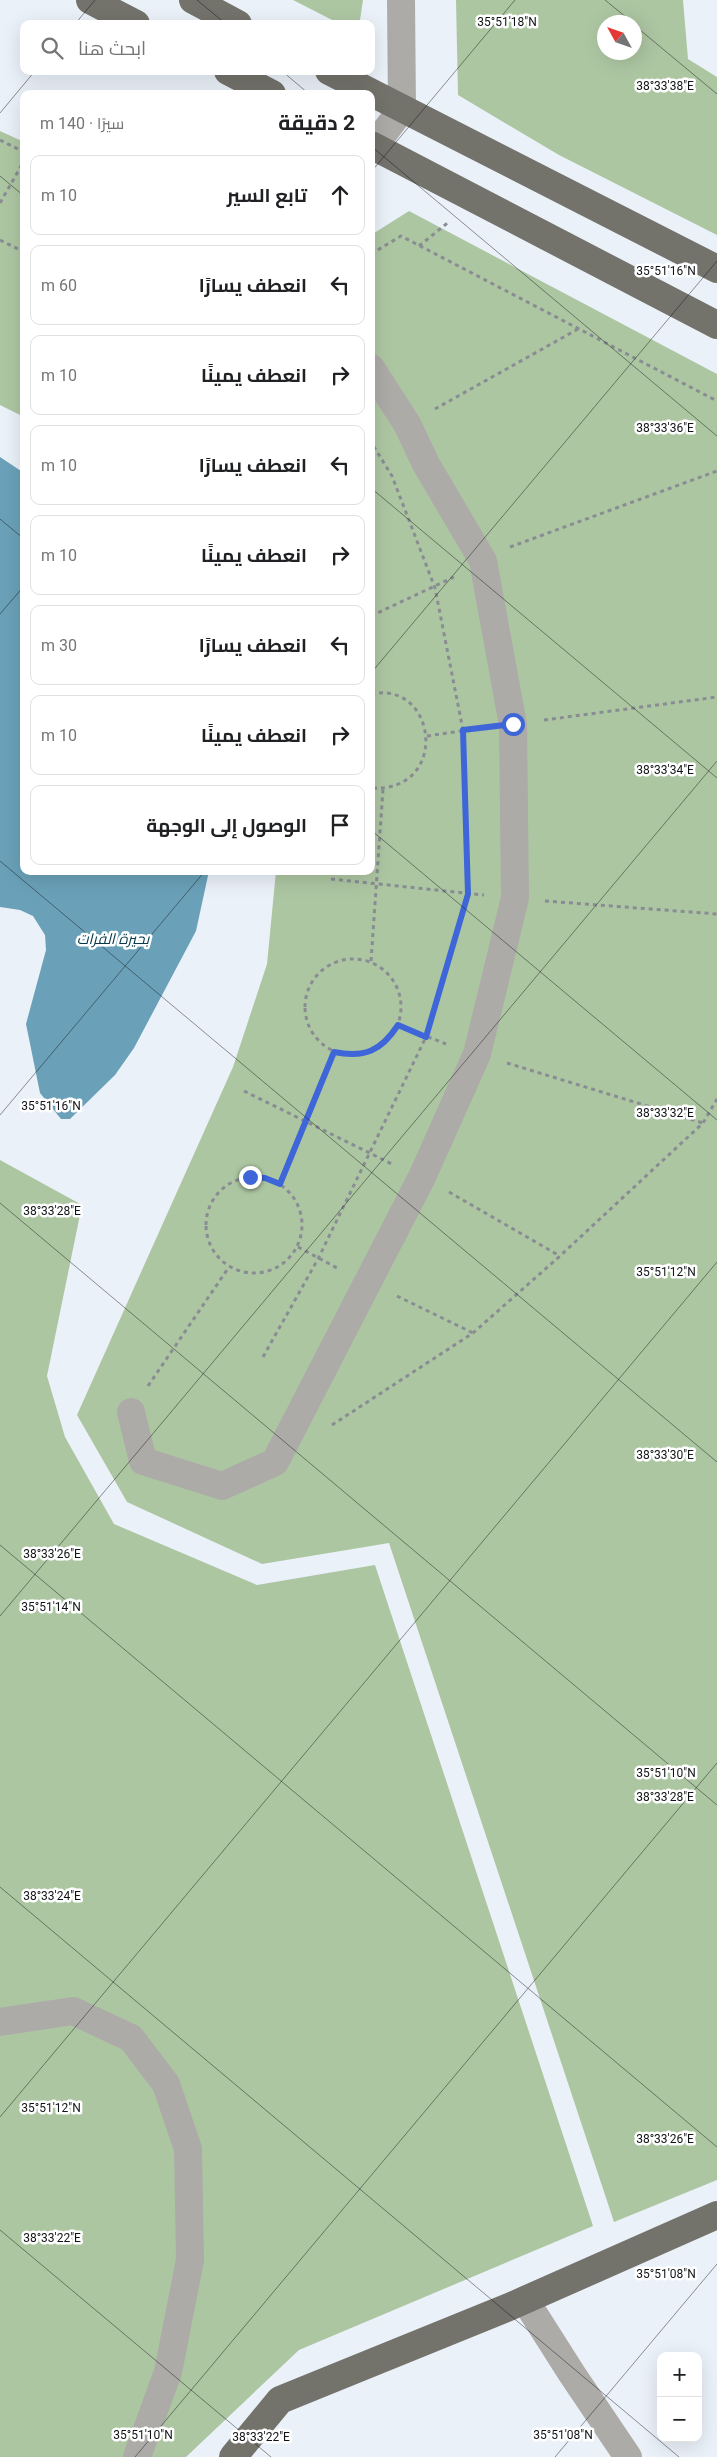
<!DOCTYPE html>
<html lang="ar">
<meta charset="utf-8">
<style>
body{margin:0;font-family:Roboto,Cairo,sans-serif;background:#f6f6f6;color:#202124;direction:rtl}
.controls{position:absolute;right:15px;bottom:15px;display:grid;overflow:hidden;border-radius:10px;box-shadow:0 5px 20px #0002}
.controls button{width:45px;height:45px;display:grid;place-items:center;padding:0;border:0;border-bottom:1px solid #e0e0e0;background:#fff;color:#202124;font:25px sans-serif}
.compass{position:absolute;left:597px;top:15px;width:45px;height:45px;border-radius:50%;background:#fff;box-shadow:0 5px 20px #0002;rotate:310deg}
.stop{position:absolute;width:15px;height:15px;margin:-11px;border:4px solid #3e66d8;border-radius:50%;background:#fff}
.stop.end{background:#3e66d8;border-color:#fff;box-shadow:0 1px 5px #0008}
.list{margin:0;padding:0;list-style:none}
h2{display:flex;justify-content:space-between;align-items:center;height:65px;margin:0;padding:0 20px;font-size:21px}
h2 small{font-size:16px;font-weight:400;color:#757577}
.list li{display:grid;grid-template-columns:32px 1fr auto;gap:15px;align-items:center;box-sizing:border-box;height:80px;margin:0 10px 10px;padding:0 10px;border:1px solid #e0e0e0;border-radius:10px}
.list b{display:block;font-size:19px;white-space:nowrap}
.list em{font-size:16px;font-style:normal;color:#757577}
.icon{flex:none;width:28px;height:28px;fill:none;stroke:currentColor;stroke-width:2;stroke-linecap:round;stroke-linejoin:round}
.map{position:relative;flex:none;width:717px;height:2457px;overflow:hidden;direction:ltr}
.search{position:absolute;background:#fff;box-shadow:0 5px 20px #0002;left:20px;top:20px;width:355px;height:55px;display:flex;align-items:center;gap:12px;box-sizing:border-box;padding:0 18px;border-radius:10px;color:#757577;font-size:19px}
.panel{position:absolute;background:#fff;box-shadow:0 5px 20px #0002;left:20px;top:90px;width:355px;height:785px;border-radius:10px;direction:rtl}
.map>svg:first-child{display:block}
.green{fill:#adc6a2;fill-rule:evenodd}
.water{fill:#6aa1b9}
.lines{fill:none;stroke-linecap:round;stroke-linejoin:round}
.path{stroke:#898d93;stroke-width:3;stroke-dasharray:4 4;stroke-linecap:butt}
.minor{stroke:#acaba8;stroke-width:28}
.major{stroke:#73726b;stroke-width:28}
.route{stroke:#3e66d8;stroke-width:6}
.ticks{fill:none;stroke:#101215;stroke-width:1;stroke-opacity:0.45}
.labels{text-anchor:middle;stroke-width:5;stroke-linejoin:round;paint-order:stroke}
.water-label{font-size:15px;font-style:italic;fill:#05384a;stroke:#fff}
.ticks-label{font-size:12px;text-anchor:middle;fill:#101215;stroke:#fff;stroke-width:5;stroke-linejoin:round;paint-order:stroke}
</style>
<div class="map">
<svg width="717" height="2457" viewBox="0 0 717 2457">
<rect width="100%" height="100%" fill="#ebf1f9"/>
<path class="green" d="M 293,0 L 363,0 L 360,20 L 340,24 Z
M 456,0 L 683,0 L 688,59 L 717,77 L 717,235 L 559,155 L 458,95 ZM 634,22 L 634,52 L 604,52 L 604,22 Z
M 0,131 L 24,142 L 24,417 L 0,405 Z
M 409,211 L 717,374 L 717,2180 L 614,2222 L 389,1543 L 262,1564 L 127,1502 L 77,1415 L 233,1067 L 267,964 L 276,871 L 371,871 L 371,235 Z
M 0,1160 L 82,1205 L 47,1376 L 65,1437 L 114,1524 L 257,1585 L 375,1565 L 593,2226 L 299,2350 L 186,2457 L 0,2457 Z"/>
<path class="water" d="M 0,457 L 24,473 L 24,871 L 209,871 L 196,931 L 134,1048 L 115,1075 L 70,1119 L 61,1119 L 40,1093 L 26,1024 L 46,950 L 45,935 L 33,916 L 20,910 L 0,907 Z"/>
<g class="lines">
<path class="path" d="M 0,140 L 24,152
M 0,203 L 24,161
M 0,240 L 24,252
M 419,246 L 450,221
M 371,254 L 401,236 L 717,401
M 435,409 L 578,329
M 510,547 L 717,471
M 371,616 L 454,577
M 371,684 L 374,693
M 371,694 C 438,680 450,793 371,788
M 544,720 L 717,697
M 427,736 L 481,728
M 331,879 L 484,895
M 545,901 L 717,914
M305 1007a48 48 0 1 1 96 0a48 48 0 1 1-96 0Z
M 371,961 L 383,789
M 398,1025 L 446,1044
M 507,1063 L 703,1123
M 244,1091 L 394,1165
M206 1225a48 48 0 1 1 96 0a48 48 0 1 1-96 0Z
M 279,1184 L 334,1052
M 449,1192 L 560,1256
M 298,1247 L 339,1269
M 397,1296 L 473,1333
M 263,1357 L 318,1259 L 426,1037 L 468,894 L 463,730 L 435,588 L 392,476 L 371,442
M 148,1386 L 229,1267
M 332,1425 L 473,1333 L 560,1256 L 703,1123 L 717,1099"/>
<path class="minor" d="M 371,150 L 402,109 L 401,0
M 131,1412 L 143,1461 L 222,1486 L 275,1462 L 422,1177 L 477,1054 L 515,898 L 513,725 L 483,561 L 426,464 L 407,424 L 371,368
M 0,2022 L 73,2011 L 131,2038 L 166,2084 L 188,2149 L 190,2260 L 168,2372 L 137,2457
M 525,2300 L 572,2374 L 628,2457"/>
<path class="major" d="M 90,0 L 136,24
M 193,0 L 238,24
M 228,71 L 272,94
M 329,71 L 717,269
M 371,145 L 717,325
M 233,2457 L 280,2400 L 509,2307 L 717,2215"/>
</g>
<g class="lines">
<path class="route" d="M 250,1177 L 265,1178 L 280,1184 L 334,1052 C 365,1058 381,1051 398,1025 L 426,1037 L 468,894 L 463,730 L 513,724"/>
</g>
<path class="ticks" d="M 197,0 L 226,24M 605,0 L 632,22M 75,24 L 95,0M 634,25 L 717,94M 282,71 L 309,94M 0,113 L 35,71M 371,146 L 717,436M 371,172 L 515,0M 0,176 L 24,196M 371,488 L 717,778M 0,519 L 24,539M 0,614 L 24,586M 371,673 L 717,261M 371,830 L 717,1120M 0,861 L 717,1462M 0,1115 L 205,871M 0,1203 L 717,1805M 0,1545 L 717,2147M 0,1616 L 717,761M 0,1887 L 679,2457M 0,2117 L 717,1262M 0,2230 L 271,2457M 135,2457 L 717,1763M 555,2457 L 717,2264"/>
<g class="labels">
<g class="water-label">
<text x="113" y="944">بحيرة الفرات</text>
</g>
</g>
<g class="ticks-label">
<text x="507" y="26">35°51'18"N</text>
<text x="665" y="90">38°33'38"E</text>
<text x="666" y="275">35°51'16"N</text>
<text x="665" y="432">38°33'36"E</text>
<text x="665" y="774">38°33'34"E</text>
<text x="51" y="1110">35°51'16"N</text>
<text x="665" y="1117">38°33'32"E</text>
<text x="52" y="1215">38°33'28"E</text>
<text x="666" y="1276">35°51'12"N</text>
<text x="665" y="1459">38°33'30"E</text>
<text x="52" y="1558">38°33'26"E</text>
<text x="51" y="1611">35°51'14"N</text>
<text x="666" y="1777">35°51'10"N</text>
<text x="665" y="1801">38°33'28"E</text>
<text x="52" y="1900">38°33'24"E</text>
<text x="51" y="2112">35°51'12"N</text>
<text x="665" y="2143">38°33'26"E</text>
<text x="52" y="2242">38°33'22"E</text>
<text x="666" y="2278">35°51'08"N</text>
<text x="143" y="2439">35°51'10"N</text>
<text x="563" y="2439">35°51'08"N</text>
<text x="261" y="2441">38°33'22"E</text>
</g>
</svg>
<div class="controls">
<button>+</button>
<button>−</button>
</div>
<svg class="compass" viewBox="-18 -18 36 36"><path d="M0-13l5 13h-10z" fill="#e53935"/><path d="M0 13l5-13h-10z" fill="#757577"/></svg>
<div class="stop" style="left:513px;top:724px"></div>
<div class="stop end" style="left:250px;top:1177px"></div>
<div class="search"><svg class="icon" aria-label="search" viewBox="0 0 24 24"><circle cx="10" cy="10" r="6"/><path d="M15 15l6 6"/></svg>ابحث هنا</div>
<section class="panel">
<h2>2 دقيقة<small>سيرًا · 140 m</small></h2>
<ul class="list">
<li><svg class="icon" aria-label="ahead" viewBox="0 0 24 24"><path d="M12 20V5M6 11l6-6 6 6"/></svg><div><b>تابع السير</b></div><em>10 m</em></li>
<li><svg class="icon" aria-label="left" viewBox="0 0 24 24"><path d="M17 20v-9H6M10 6l-5 5 5 5"/></svg><div><b>انعطف يسارًا</b></div><em>60 m</em></li>
<li><svg class="icon" aria-label="right" viewBox="0 0 24 24"><path d="M7 20v-9h11M14 6l5 5-5 5"/></svg><div><b>انعطف يمينًا</b></div><em>10 m</em></li>
<li><svg class="icon" aria-label="left" viewBox="0 0 24 24"><path d="M17 20v-9H6M10 6l-5 5 5 5"/></svg><div><b>انعطف يسارًا</b></div><em>10 m</em></li>
<li><svg class="icon" aria-label="right" viewBox="0 0 24 24"><path d="M7 20v-9h11M14 6l5 5-5 5"/></svg><div><b>انعطف يمينًا</b></div><em>10 m</em></li>
<li><svg class="icon" aria-label="left" viewBox="0 0 24 24"><path d="M17 20v-9H6M10 6l-5 5 5 5"/></svg><div><b>انعطف يسارًا</b></div><em>30 m</em></li>
<li><svg class="icon" aria-label="right" viewBox="0 0 24 24"><path d="M7 20v-9h11M14 6l5 5-5 5"/></svg><div><b>انعطف يمينًا</b></div><em>10 m</em></li>
<li><svg class="icon" aria-label="arrive" viewBox="0 0 24 24"><path d="M6 21V4h12l-3 4 3 4H6"/></svg><div><b>الوصول إلى الوجهة</b></div></li>
</ul>
</section>
</div>
